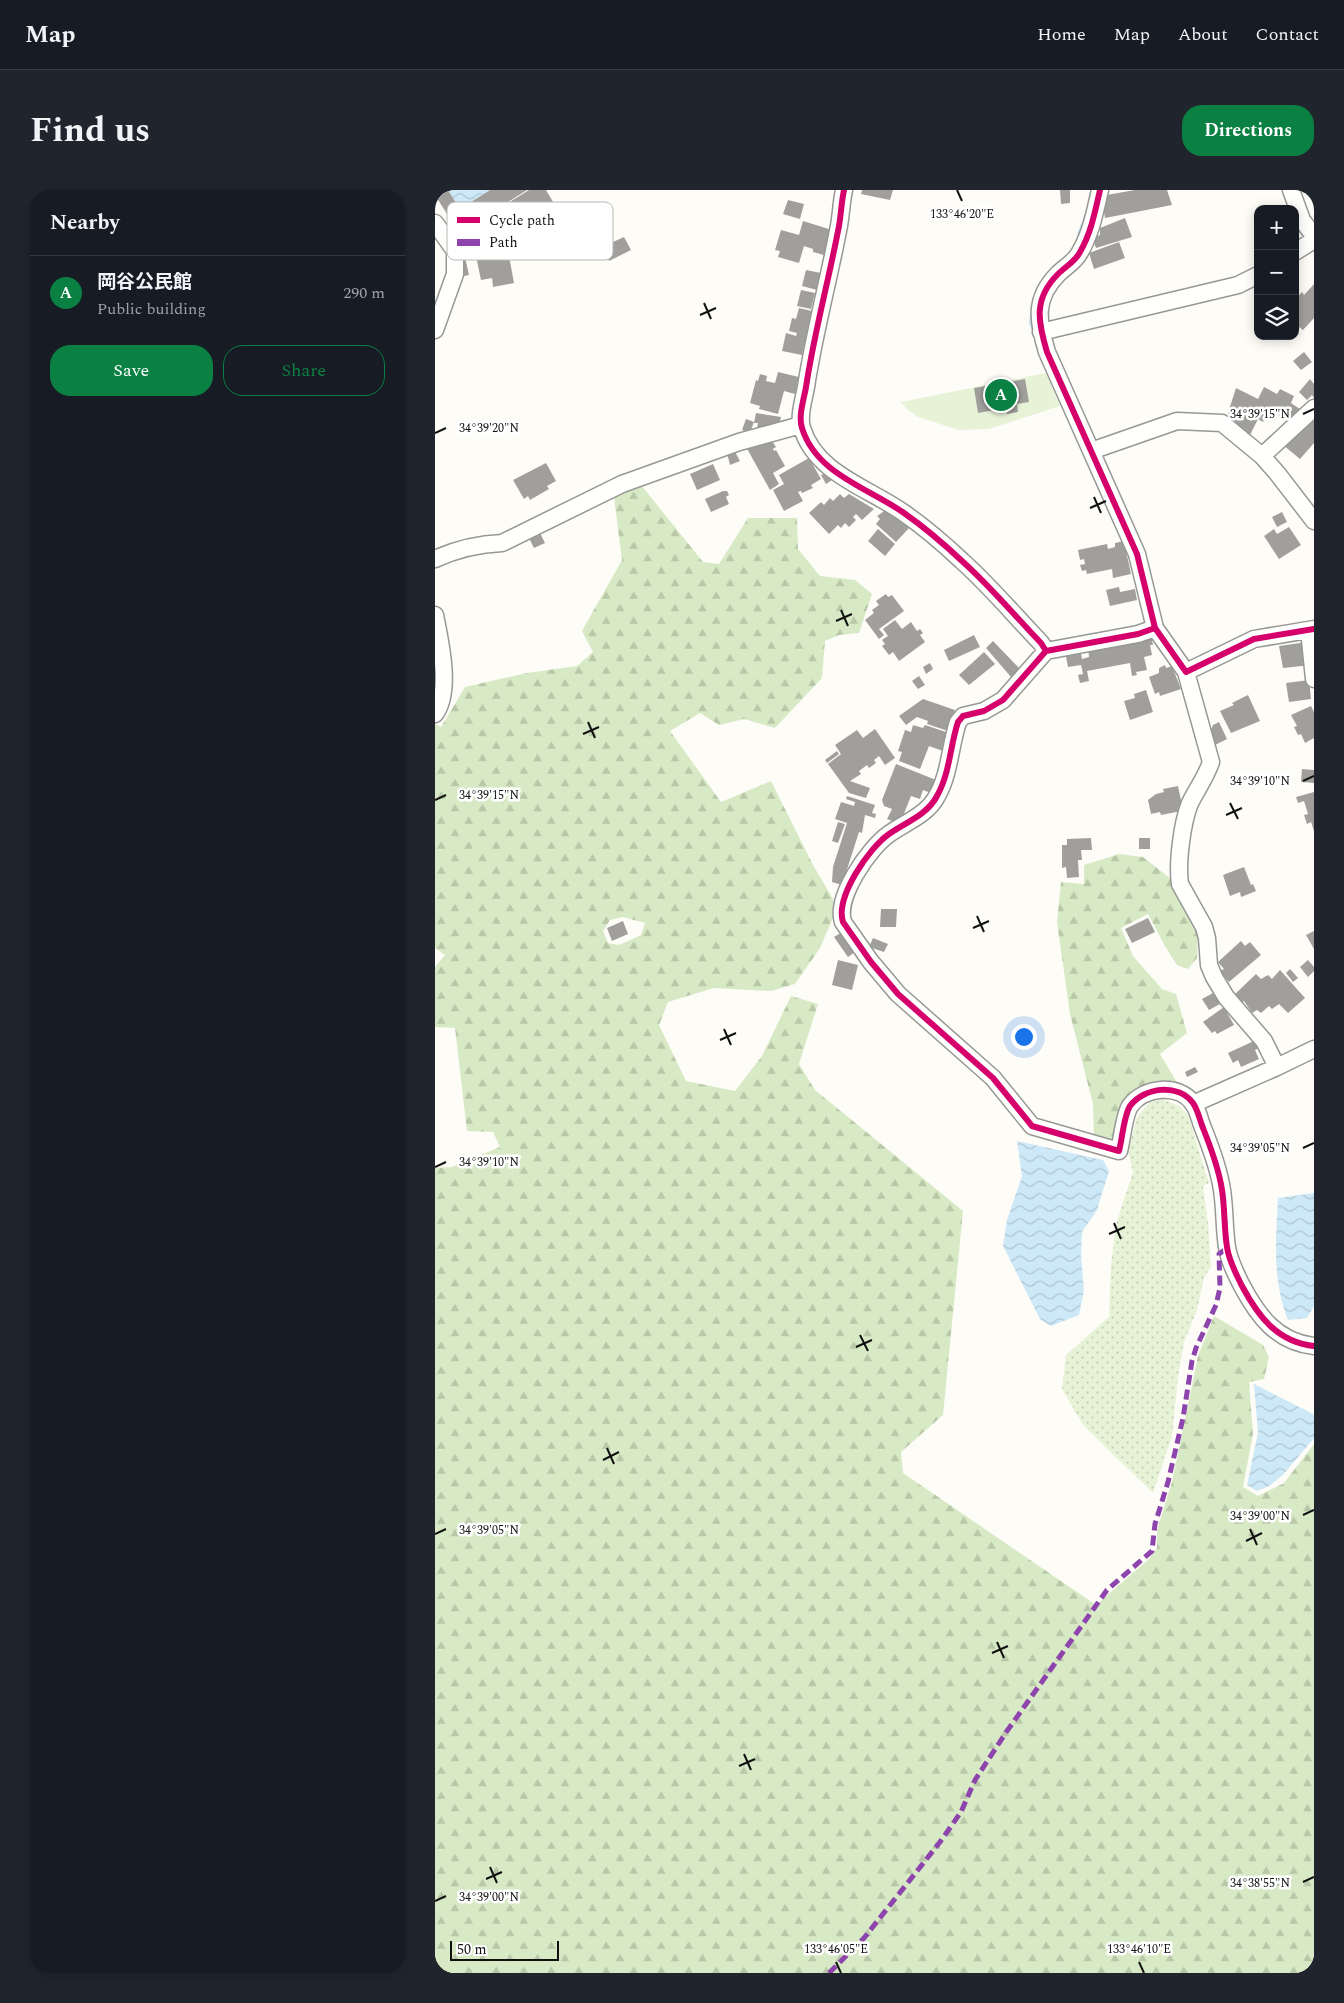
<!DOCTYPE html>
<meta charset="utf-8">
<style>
body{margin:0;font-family:Spectral,"Noto Sans JP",serif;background:#20242c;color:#f1f3f6}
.controls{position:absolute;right:15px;top:15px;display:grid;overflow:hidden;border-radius:10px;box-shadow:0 2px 12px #0003}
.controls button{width:45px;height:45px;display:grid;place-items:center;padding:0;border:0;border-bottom:1px solid #363941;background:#171b24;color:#f1f3f6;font:25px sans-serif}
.scale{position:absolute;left:15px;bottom:12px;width:109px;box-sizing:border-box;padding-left:5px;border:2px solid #111;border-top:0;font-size:14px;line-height:18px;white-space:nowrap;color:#111;-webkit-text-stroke:4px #fff;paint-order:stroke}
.you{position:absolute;left:588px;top:846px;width:18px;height:18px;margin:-12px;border:4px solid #fff;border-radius:50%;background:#1a73e8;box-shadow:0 0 0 8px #1a73e833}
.badge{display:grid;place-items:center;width:32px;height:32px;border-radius:50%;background:#0b8043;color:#fff;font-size:16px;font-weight:700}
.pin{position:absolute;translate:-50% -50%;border:2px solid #fff;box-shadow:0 1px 5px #0006}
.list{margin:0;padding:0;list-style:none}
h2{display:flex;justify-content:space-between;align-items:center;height:65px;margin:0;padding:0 20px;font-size:21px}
h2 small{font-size:16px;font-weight:400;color:#9ea1a6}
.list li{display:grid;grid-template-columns:32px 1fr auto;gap:15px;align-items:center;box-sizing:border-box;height:75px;padding:0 20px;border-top:1px solid #363941}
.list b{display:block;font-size:19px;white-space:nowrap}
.list p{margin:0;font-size:16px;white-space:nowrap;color:#9ea1a6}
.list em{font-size:16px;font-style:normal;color:#9ea1a6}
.actions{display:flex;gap:10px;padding:15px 20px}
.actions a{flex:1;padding:11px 0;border:1px solid #0b8043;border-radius:20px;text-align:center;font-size:18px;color:#0b8043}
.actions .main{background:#0b8043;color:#fff}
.icon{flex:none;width:28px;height:28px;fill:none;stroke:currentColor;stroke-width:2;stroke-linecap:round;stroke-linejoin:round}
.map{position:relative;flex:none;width:879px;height:1783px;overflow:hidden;border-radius:20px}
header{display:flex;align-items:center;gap:30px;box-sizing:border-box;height:70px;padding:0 25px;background:#171b24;border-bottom:1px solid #363941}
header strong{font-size:24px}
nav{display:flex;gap:28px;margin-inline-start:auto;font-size:18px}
.intro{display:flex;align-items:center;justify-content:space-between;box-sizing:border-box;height:120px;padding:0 30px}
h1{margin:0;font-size:35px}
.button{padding:12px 22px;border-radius:20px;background:#0b8043;color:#fff;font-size:18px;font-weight:700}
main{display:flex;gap:30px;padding:0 30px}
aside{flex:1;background:#171b24;border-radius:20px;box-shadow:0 2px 12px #0003}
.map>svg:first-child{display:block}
.grass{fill:url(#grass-dots)}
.forest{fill:url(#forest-firs);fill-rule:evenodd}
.park{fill:#e7f3d7}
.water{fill:url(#water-waves)}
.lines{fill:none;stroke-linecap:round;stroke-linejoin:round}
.stream{stroke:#cde8f7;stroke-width:4.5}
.building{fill:#a19f9c}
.minor-casing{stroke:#979795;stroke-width:19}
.minor{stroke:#fffffe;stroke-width:16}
.quiet{stroke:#8e44ad;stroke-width:5;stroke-dasharray:10 5;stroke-linecap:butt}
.cycleway-casing{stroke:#fff;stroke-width:9}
.cycleway{stroke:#d6006c;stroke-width:6}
.ticks{fill:none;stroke:#111;stroke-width:2}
.key{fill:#fff;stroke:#b8b8b8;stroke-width:1}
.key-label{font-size:14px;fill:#111}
.ticks-label{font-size:12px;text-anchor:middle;fill:#111;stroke:#fff;stroke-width:5;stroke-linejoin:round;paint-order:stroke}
</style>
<header>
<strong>Map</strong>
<nav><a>Home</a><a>Map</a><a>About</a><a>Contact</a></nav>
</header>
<div class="intro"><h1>Find us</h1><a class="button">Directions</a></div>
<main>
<aside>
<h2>Nearby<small></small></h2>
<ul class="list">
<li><span class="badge">A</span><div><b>岡谷公民館</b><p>Public building</p></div><em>290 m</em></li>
</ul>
<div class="actions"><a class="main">Save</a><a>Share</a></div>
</aside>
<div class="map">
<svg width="879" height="1783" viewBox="0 0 879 1783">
<defs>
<pattern id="grass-dots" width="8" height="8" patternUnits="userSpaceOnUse" patternTransform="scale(1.25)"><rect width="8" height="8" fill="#e7f3d7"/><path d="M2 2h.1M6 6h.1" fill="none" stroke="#c5cfb8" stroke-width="1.8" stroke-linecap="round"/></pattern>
<pattern id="forest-firs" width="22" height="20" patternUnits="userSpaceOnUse" patternTransform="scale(1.25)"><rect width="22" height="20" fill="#d8eac5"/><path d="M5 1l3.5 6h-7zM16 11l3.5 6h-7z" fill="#b8c8a8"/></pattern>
<pattern id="water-waves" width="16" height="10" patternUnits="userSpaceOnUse" patternTransform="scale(1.25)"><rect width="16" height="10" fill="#cde8f7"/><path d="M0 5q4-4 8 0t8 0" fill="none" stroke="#afc6d3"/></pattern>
</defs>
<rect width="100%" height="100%" fill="#fdfcf7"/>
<path class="grass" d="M 727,909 L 744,916 L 753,925 L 774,993 L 768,996 L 773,1033 L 776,1077 L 769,1088 L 762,1120 L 749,1152 L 743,1187 L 737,1246 L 718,1303 L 648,1235 L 627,1199 L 631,1165 L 674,1127 L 676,1075 L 681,1034 L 698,982 L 693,961 L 702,927 L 715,912 Z"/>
<path class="forest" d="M 206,295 L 268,372 L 284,374 L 313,328 L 362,328 L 363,359 L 385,386 L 420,390 L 437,404 L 424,443 L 404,445 L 390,451 L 387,488 L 340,538 L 309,529 L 284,535 L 265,523 L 235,541 L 286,612 L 336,591 L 378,675 L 398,709 L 400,723 L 385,758 L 360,794 L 336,801 L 279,798 L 233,812 L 224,835 L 251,891 L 300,901 L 327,866 L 356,806 L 383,814 L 364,874 L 380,900 L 528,1021 L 508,1225 L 466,1262 L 468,1283 L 661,1415 L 714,1369 L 722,1358 L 722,1340 L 737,1292 L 763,1166 L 779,1126 L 828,1155 L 834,1167 L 829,1189 L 814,1192 L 818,1244 L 808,1297 L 823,1306 L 849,1293 L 879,1254 L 879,1783 L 0,1783 L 0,978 L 17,977 L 65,957 L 58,942 L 32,941 L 20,838 L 0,837 L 0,777 L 10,765 L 0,758 L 0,534 L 6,537 L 30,497 L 92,483 L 142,476 L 158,462 L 147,441 L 187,370 L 179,307 ZM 188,727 L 210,733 L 206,745 L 184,755 L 173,753 L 168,741 L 175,730 Z
M 684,664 L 708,667 L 736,689 L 763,746 L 762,768 L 753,779 L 742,775 L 730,756 L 713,724 L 686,738 L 698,766 L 727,799 L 741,804 L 752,843 L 725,864 L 743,894 L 728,893 L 704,898 L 679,953 L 659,948 L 658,914 L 635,824 L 622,732 L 626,692 L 649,694 L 649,675 Z"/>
<path class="park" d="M 611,183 L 625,216 L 554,239 L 524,240 L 483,227 L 473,220 L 466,212 Z"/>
<path class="water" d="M 13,0 L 55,0 L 25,19 Z
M 582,951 L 668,970 L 674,981 L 662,1020 L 647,1042 L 646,1065 L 649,1100 L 644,1125 L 616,1136 L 605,1129 L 568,1056 L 572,1030 L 587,986 Z
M 879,1003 L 879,1116 L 872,1128 L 853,1130 C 837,1090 841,1050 843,1008 Z
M 819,1194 L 878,1224 L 879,1227 L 879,1248 L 848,1285 L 834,1296 L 822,1301 L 812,1295 L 823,1243 Z"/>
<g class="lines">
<path class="stream" d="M 644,45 L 651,27
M 597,125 L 596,133 L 599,141"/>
</g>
<path class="building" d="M 0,0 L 13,0 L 25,19 L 55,0 L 92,0 L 24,43 L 0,5 Z
M 94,0 L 111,0 L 124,22 L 78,48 L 67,30 L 74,26 L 68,16 Z
M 427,0 L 458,0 L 455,10 L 426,4 Z
M 625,0 L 635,0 L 635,13 L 626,14 Z
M 700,0 L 732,0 L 737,15 L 670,28 L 666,6 Z
M 353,10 L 369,14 L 365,29 L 348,24 Z
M 690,28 L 697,47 L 661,58 L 657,48 L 665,45 L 665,38 Z
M 368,31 L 397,40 L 389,65 L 378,62 L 378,59 L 369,56 L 364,73 L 343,67 L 345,61 L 340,60 L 346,40 L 364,45 Z
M 68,33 L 79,93 L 58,97 L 57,88 L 46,90 L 37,47 L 48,45 L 47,37 Z
M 189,47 L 196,60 L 174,71 L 167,57 Z
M 684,52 L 690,68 L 659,79 L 654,63 Z
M 30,67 L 34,85 L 29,86 L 25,69 Z
M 371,80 L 386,83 L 382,100 L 367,96 Z
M 879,94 L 879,128 L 868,140 L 860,134 L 860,105 L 862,107 L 867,102 L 869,105 Z
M 366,100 L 380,103 L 376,119 L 362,116 Z
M 364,118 L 377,121 L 367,165 L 347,161 L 351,143 L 361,146 L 362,143 L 354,141 L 357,128 L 361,129 Z
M 869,162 L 877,172 L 866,180 L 858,171 Z
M 343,182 L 364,187 L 360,204 L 349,201 L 343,224 L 324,219 L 325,216 L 315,213 L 321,190 L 323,191 L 325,184 L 332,186 L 331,191 L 340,193 Z
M 590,189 L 594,212 L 582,214 L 583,222 L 572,224 L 571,218 L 543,223 L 539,198 Z
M 875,189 L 879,194 L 879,208 L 877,205 L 872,210 L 864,202 Z
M 829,197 L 842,204 L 845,199 L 859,206 L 856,213 L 868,221 L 850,238 L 847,235 L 855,229 L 848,222 L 845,226 L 835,218 L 828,232 L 823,229 L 815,245 L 806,241 L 799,230 L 800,227 L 793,223 L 801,198 L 823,209 Z
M 321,223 L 346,227 L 344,236 L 333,235 L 333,239 L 322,238 L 323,233 L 319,233 Z
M 879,224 L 879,253 L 865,269 L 848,255 Z
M 311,229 L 319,232 L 315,243 L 307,240 Z
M 335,248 L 341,257 L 338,259 L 339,261 L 341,260 L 350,276 L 338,283 L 344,294 L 335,300 L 310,255 Z
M 299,260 L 305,271 L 295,275 L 292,263 Z
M 374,268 L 386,289 L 376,295 L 378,298 L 367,303 L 366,301 L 363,302 L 368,311 L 349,321 L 338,300 L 349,294 L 344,285 Z
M 111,273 L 121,291 L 112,296 L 114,299 L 95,310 L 93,306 L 89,309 L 78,290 Z
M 278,274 L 285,290 L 262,300 L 255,284 Z
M 393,282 L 397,290 L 391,294 L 386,285 Z
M 288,301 L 292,301 L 294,305 L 291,307 L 294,314 L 276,322 L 270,309 Z
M 405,304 L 409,308 L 414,304 L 439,319 L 427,330 L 421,324 L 418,327 L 421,330 L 414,337 L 410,333 L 406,338 L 403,335 L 394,344 L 374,323 L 386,312 L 389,315 L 395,308 L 398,311 Z
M 452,319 L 474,338 L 461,352 L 441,334 L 445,329 L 442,326 Z
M 847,322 L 852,332 L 842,337 L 837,327 Z
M 854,337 L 866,355 L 844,369 L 829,346 L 839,339 L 842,344 Z
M 443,339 L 460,354 L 450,366 L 433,351 Z
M 104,341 L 110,353 L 99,358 L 93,346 Z
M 689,351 L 696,384 L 678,388 L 677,379 L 652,384 L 651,380 L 647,381 L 645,375 L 650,374 L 649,369 L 645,370 L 643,360 L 672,354 L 673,359 L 680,357 L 680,353 Z
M 684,397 L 685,402 L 700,399 L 702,410 L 675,416 L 671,400 Z
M 451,404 L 453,407 L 457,405 L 469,421 L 444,439 L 449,445 L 444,449 L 430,430 L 439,423 L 437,420 L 444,415 L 441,411 Z
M 460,430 L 467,439 L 476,432 L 482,441 L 485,439 L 488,443 L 485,445 L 490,452 L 464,471 L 458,462 L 454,465 L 447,456 L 450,454 L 447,450 L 453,446 L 448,439 Z
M 539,445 L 545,457 L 514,471 L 509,460 Z
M 716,445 L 718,455 L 715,455 L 717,465 L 709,467 L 712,480 L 701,482 L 702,485 L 697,486 L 695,473 L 652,481 L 654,491 L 645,493 L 643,485 L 648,484 L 646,475 L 633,477 L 630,461 L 645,458 L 647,469 L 654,467 L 653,456 L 676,452 L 677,457 L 698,454 L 697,449 Z
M 558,451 L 585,479 L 576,487 L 551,458 Z
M 872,452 L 876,475 L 848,478 L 844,456 Z
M 549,462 L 560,474 L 534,495 L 524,485 Z
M 495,473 L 498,479 L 491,484 L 488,477 Z
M 730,475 L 731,478 L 737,476 L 746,499 L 725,506 L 724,502 L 720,504 L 714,487 L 724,483 L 724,478 Z
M 484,486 L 490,495 L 483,499 L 477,491 Z
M 874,490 L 876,509 L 854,512 L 851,493 Z
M 711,500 L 718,522 L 695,530 L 689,511 L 700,508 L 699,504 Z
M 813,505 L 825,531 L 796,543 L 785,521 L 799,515 L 797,513 Z
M 488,509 L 520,520 L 513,541 L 492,534 L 493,531 L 482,527 L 471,535 L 464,526 Z
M 876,516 L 879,522 L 879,548 L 870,553 L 866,544 L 863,545 L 859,537 L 862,536 L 856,525 Z
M 784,532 L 792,549 L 780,555 L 774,544 L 778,535 Z
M 478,535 L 488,538 L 490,535 L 514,543 L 508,561 L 494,556 L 485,579 L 464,571 L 467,562 L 463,561 L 470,540 L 476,542 Z
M 440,539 L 460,568 L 450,575 L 444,566 L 439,570 L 441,573 L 434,578 L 432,575 L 424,581 L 426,584 L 415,591 L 435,598 L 431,608 L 414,603 L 393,574 L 406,564 L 400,555 L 422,540 L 428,548 Z
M 402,561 L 404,564 L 392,573 L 390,570 Z
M 461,574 L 501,590 L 496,603 L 488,600 L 485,609 L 476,606 L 466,631 L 462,633 L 452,629 L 457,619 L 449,616 L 447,610 Z
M 867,579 L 879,580 L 879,593 L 866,592 Z
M 743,596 L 747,615 L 744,616 L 746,621 L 726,625 L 725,622 L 716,624 L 713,610 L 721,604 L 729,602 L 728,599 Z
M 879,602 L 879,641 L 876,632 L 872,634 L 869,625 L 873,624 L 869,611 L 863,613 L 861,607 Z
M 412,606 L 440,615 L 437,623 L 441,624 L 440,628 L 430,625 L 427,643 L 424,642 L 407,695 L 397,692 L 398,677 L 412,633 L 400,629 L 406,612 L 419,616 L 420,612 L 411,609 Z
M 403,632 L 410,634 L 403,653 L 397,651 Z
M 656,648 L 657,660 L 646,660 L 647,670 L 643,670 L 644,687 L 632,688 L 631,677 L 627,678 L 627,655 L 632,655 L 632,649 Z
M 704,648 L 715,648 L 715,659 L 704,659 Z
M 809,677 L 816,695 L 818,694 L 821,701 L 806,707 L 805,702 L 795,706 L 788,685 Z
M 446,719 L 462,719 L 461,737 L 445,737 Z
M 713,728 L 720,742 L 697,753 L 690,739 Z
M 188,731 L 193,744 L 177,751 L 172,738 Z
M 879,741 L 879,759 L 871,745 Z
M 407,742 L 420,762 L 413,767 L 399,747 Z
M 438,748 L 453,754 L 449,762 L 434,757 Z
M 806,751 L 810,756 L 815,752 L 826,765 L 794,792 L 785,781 L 789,779 L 783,772 Z
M 403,770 L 423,775 L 417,800 L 397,795 Z
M 873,770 L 879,777 L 879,781 L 873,787 L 865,777 Z
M 855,779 L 863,788 L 858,792 L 851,783 Z
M 845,780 L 870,808 L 853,823 L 844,814 L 837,819 L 834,816 L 826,823 L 822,820 L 817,823 L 809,811 L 804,815 L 798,806 L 821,784 L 826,789 L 833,785 L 837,789 Z
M 778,803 L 785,814 L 774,820 L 767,809 Z
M 789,817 L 799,835 L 782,844 L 780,841 L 777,843 L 768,832 Z
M 821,850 L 824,858 L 820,860 L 824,869 L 806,877 L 803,870 L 798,873 L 793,863 Z
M 760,877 L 763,882 L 752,887 L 750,882 Z"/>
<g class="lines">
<g class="minor-casing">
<path id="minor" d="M 409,0 C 406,14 406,28 403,41 C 393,93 379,144 371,197 C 369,209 363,226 367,238 C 381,284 434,298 469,323 C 489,337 509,354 527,371 C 555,396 580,426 606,453 L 611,461
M 665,0 C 660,22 656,43 645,62 C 640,72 631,76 623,84 C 598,109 603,132 612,162 L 702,364 L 720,438 L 751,482 L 819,449 L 879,439
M 856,0 L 867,30 L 879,46
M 0,33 L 20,61 L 20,84 L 0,140
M 860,62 L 879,50
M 606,142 L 803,95 L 823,85
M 656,261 L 742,231 L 787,233 L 827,266 L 879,218
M 827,266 L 842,283 L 879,331
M 0,369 C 22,359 43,354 67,353 L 187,294 L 304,252 L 366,235
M 0,425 C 5,451 17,501 0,524
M 720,438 L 703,444 L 611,461 L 568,510 L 549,521 L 528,526 L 523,532 C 515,556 515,583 502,606 C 492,625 471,632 454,644 C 434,658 400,707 408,732 L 436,772 L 463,804 L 558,888 L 597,936 L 684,961 C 687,950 689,925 695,916 C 709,897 743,893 758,913 C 763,920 765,931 768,938 C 776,958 784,979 787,1000 C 790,1019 789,1038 792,1057 C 794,1071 801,1084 807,1096 C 823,1126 842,1152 879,1156
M 874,440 L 879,489
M 751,482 L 776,572 C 771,587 762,599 755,613 C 747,633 742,673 745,694 L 769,737 L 772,748 L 774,775 L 779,787 L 791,807 L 829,851 L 842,877 L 879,859
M 758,914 L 842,877"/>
</g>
<use href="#minor" class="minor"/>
<path class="quiet" d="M 394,1783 L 429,1748 L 505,1652 L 526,1622 L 540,1590 L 572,1541 L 672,1400 L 717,1361 L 720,1334 L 733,1292 L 748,1228 L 757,1171 L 761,1158 L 781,1115 L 785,1098 L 784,1064 L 792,1058"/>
<g class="cycleway-casing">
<path id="cycleway" d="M 409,0 C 406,14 406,28 403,41 C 393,93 379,144 371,197 C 369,209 363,226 367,238 C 381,284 434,298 469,323 C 489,337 509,354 527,371 C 555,396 580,426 606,453 L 611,461
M 665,0 C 660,22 656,43 645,62 C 640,72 631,76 623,84 C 598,109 603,132 612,162 L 702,364 L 720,438 L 751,482 L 819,449 L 879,439
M 720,438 L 703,444 L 611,461 L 568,510 L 549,521 L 528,526 L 523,532 C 515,556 515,583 502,606 C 492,625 471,632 454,644 C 434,658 400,707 408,732 L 436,772 L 463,804 L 558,888 L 597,936 L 684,961 C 687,950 689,925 695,916 C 709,897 743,893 758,913 C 763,920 765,931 768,938 C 776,958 784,979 787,1000 C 790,1019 789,1038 792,1057 C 794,1071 801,1084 807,1096 C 823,1126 842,1152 879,1156"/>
</g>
<use href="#cycleway" class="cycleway"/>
</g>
<path class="ticks" d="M 522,0 L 527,11M 269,113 L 276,129M 265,125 L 281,118M 868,224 L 879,219M 0,243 L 11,238M 659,307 L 666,323M 655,318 L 671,311M 406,420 L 413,436M 401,431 L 417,424M 153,532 L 160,548M 148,544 L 164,537M 868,591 L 879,586M 0,610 L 11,605M 795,613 L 803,629M 791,625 L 807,618M 542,726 L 549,742M 538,738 L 554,731M 289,839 L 296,855M 285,850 L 301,843M 868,958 L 879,953M 0,977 L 11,972M 679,1033 L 686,1049M 674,1044 L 690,1037M 425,1145 L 433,1161M 421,1157 L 437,1150M 172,1258 L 179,1274M 168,1270 L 184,1262M 868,1325 L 879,1320M 815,1339 L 822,1355M 0,1344 L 11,1339M 811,1351 L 827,1343M 562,1452 L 569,1468M 557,1463 L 573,1456M 309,1564 L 316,1580M 304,1576 L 320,1569M 55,1677 L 62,1693M 51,1689 L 67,1682M 868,1692 L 879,1687M 0,1711 L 11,1706M 401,1772 L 406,1783M 704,1772 L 709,1783"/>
<rect x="12" y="12" width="166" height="58" rx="8" class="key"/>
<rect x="22" y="27" width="23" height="6" fill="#d6006c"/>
<rect x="22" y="49" width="23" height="7" fill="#8e44ad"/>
<g class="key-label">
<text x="54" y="35">Cycle path</text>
<text x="54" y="57">Path</text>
</g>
<g class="ticks-label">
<text x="527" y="28">133°46'20"E</text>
<text x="825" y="228">34°39'15"N</text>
<text x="54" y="242">34°39'20"N</text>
<text x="825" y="595">34°39'10"N</text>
<text x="54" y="609">34°39'15"N</text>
<text x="825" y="962">34°39'05"N</text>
<text x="54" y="976">34°39'10"N</text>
<text x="825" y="1330">34°39'00"N</text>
<text x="54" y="1344">34°39'05"N</text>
<text x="825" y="1697">34°38'55"N</text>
<text x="54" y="1711">34°39'00"N</text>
<text x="401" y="1763">133°46'05"E</text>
<text x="704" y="1763">133°46'10"E</text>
</g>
</svg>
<div class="controls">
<button>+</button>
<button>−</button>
<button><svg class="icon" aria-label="layers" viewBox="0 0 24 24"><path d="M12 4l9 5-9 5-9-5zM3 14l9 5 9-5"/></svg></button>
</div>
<div class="scale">50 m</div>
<div class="you"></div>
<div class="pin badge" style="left:566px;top:205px">A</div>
</div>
</main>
